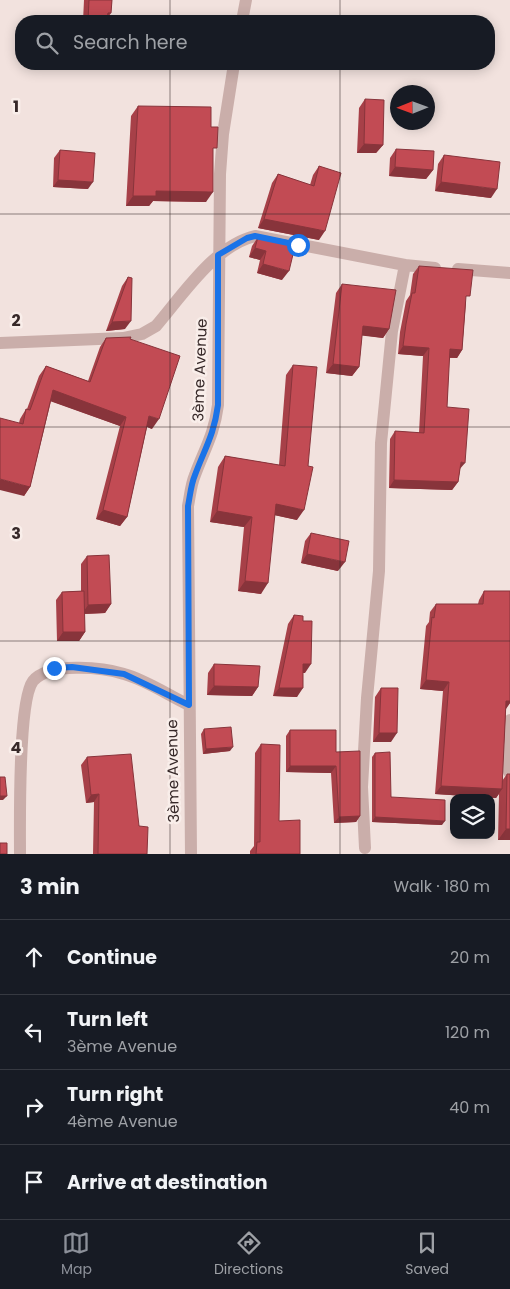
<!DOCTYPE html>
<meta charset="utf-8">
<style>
body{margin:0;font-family:Poppins,sans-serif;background:#242831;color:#f1f3f6}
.controls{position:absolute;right:15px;bottom:15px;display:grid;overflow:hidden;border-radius:10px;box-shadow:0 2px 12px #0003}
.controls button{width:45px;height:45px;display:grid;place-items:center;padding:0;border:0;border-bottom:1px solid #363941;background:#171b24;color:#f1f3f6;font:25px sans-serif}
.compass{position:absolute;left:390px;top:85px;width:45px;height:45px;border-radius:50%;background:#171b24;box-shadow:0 2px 12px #0003;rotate:269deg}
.stop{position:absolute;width:15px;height:15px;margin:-11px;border:4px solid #1a73e8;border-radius:50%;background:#fff}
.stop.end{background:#1a73e8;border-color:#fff;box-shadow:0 1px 5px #0008}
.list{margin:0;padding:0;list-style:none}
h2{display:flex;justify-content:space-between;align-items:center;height:65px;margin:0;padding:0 20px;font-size:21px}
h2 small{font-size:16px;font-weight:400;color:#9ea1a6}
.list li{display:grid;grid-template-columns:32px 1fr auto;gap:15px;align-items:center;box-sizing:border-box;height:75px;padding:0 20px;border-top:1px solid #363941}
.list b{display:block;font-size:19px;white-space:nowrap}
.list p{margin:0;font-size:16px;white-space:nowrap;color:#9ea1a6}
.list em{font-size:16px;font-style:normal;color:#9ea1a6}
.icon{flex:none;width:28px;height:28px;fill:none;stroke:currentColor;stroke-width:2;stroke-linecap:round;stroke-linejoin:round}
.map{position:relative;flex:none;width:510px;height:854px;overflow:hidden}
.search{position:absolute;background:#171b24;box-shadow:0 2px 12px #0003;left:15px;right:15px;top:15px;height:55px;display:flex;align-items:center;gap:12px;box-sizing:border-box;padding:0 18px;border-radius:20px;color:#9ea1a6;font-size:19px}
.sheet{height:365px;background:#171b24}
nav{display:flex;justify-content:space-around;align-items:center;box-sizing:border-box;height:70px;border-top:1px solid #363941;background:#171b24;font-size:14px;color:#9ea1a6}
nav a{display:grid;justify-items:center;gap:2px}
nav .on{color:#8c9099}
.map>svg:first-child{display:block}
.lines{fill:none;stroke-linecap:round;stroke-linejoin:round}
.minor{stroke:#caaeaa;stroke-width:12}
.wall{fill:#a74048}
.shaded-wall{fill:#88343b}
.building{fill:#c24b54;stroke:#88343b}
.route{stroke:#1a73e8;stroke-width:6}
.grid{fill:none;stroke:#372929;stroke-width:1;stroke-opacity:0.55}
.labels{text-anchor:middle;stroke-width:5;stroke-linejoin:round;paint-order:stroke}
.street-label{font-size:15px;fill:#372929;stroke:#f9eeea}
.grid-label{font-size:16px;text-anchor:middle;font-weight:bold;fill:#372929;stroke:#f9eeea;stroke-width:5;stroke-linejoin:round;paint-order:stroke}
</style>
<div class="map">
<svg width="510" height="854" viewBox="0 0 510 854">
<rect width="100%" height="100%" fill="#f2e2de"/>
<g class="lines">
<path class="minor" d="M 242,21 L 246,0
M 458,269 L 510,273
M 0,343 L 123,338 L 142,334 L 156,326 C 182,296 215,245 255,236 L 405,265 L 435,268
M 509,772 L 510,720
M 365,848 L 362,787 L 367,698 L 379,571 L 381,443 L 392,331 L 405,265
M 20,854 C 20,824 18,701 33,681 C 49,662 102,667 124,674 C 146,680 168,695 189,705
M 191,854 L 188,506 C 190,496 191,484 195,475 C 205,448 214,435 218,405 L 220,174 L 223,134 L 234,64"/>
</g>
<path class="wall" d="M 84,0 L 112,0 L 111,13 L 107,19 L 107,21 L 83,21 Z
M 365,99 L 383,145 L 376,153 L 357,153 L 359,108 Z
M 138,106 L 211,127 L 213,153 L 206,202 L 153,201 L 149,206 L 126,206 L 131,116 Z
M 396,149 L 433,170 L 426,179 L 389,176 L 390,158 Z
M 60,150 L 88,189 L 53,187 L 54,158 Z
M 444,155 L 491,198 L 435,191 L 438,164 Z
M 319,166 L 319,240 L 258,228 L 272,183 L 278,174 L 310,185 L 313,175 Z
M 258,237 L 282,280 L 257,273 L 260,260 L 249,257 L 252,246 Z
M 419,266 L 466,302 L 462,350 L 457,358 L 449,358 L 447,407 L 460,470 L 458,482 L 452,490 L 389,488 L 390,439 L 395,431 L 419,433 L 423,356 L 398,354 L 400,332 L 406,301 L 410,295 L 413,274 Z
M 128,277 L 125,329 L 106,331 L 122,286 Z
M 342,284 L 389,329 L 383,338 L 362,335 L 359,367 L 352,376 L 326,373 L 336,293 Z
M 106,338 L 130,339 L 152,429 L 147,427 L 127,517 L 120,526 L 96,519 L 120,426 L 51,401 L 30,487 L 24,496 L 19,423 L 20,419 L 26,409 L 27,409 L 39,376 L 46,366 L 88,381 L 100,347 Z
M 293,365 L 297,520 L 275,515 L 261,594 L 238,591 L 244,527 L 210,522 L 218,467 L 225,456 L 279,465 L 286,375 Z
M 311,533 L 338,571 L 301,563 L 305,541 Z
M 87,556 L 111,604 L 105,613 L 84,614 L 85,632 L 79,641 L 57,641 L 56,600 L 62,592 L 81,591 L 81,564 Z
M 484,591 L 510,591 L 510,703 L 506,708 L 502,781 L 507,774 L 510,774 L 510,840 L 498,840 L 499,794 L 496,798 L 435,794 L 443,691 L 420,689 L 426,626 L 429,622 L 430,612 L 436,604 L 478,604 L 479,600 Z
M 294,615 L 305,673 L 303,673 L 297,697 L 273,696 L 288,624 Z
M 214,664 L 258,687 L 252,696 L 207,695 L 208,673 Z
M 381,688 L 391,742 L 373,742 L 375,697 Z
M 204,729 L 230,751 L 203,754 L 201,734 Z
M 290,730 L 336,752 L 360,816 L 356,822 L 334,823 L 331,773 L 286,772 L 286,736 Z
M 261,744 L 279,821 L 300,854 L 250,854 L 250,851 L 254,846 L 255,753 Z
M 375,753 L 391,797 L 442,825 L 372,822 L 372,757 Z
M 87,757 L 139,826 L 147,854 L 93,854 L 94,802 L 86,803 L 81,765 Z"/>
<path class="shaded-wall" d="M 364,144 L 383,145 L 376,153 L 357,153 Z
M 395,167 L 433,170 L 426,179 L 389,176 Z
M 58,180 L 93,182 L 88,189 L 53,187 Z
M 441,182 L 497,189 L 491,198 L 435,191 Z
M 156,191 L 213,192 L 206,202 L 153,201 L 149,206 L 126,206 L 133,196 Z
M 264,219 L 325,231 L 319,240 L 258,228 Z
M 255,248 L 266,251 L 260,260 L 249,257 Z
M 263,264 L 289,271 L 282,280 L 257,273 Z
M 131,321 L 125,329 L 106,331 L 112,322 Z
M 363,326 L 389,329 L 383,338 L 357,335 Z
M 403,346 L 429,348 L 423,356 L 398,354 Z
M 450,349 L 462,350 L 457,358 L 444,357 Z
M 333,364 L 359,367 L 352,376 L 326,373 Z
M 53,390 L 126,417 L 120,426 L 47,400 Z
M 149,416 L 159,419 L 152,429 L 143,425 Z
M 461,462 L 465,463 L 459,470 Z
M 0,479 L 30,487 L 24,496 L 0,490 Z
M 394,480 L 458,482 L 452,490 L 389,488 Z
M 276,504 L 304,510 L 297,520 L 269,514 Z
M 103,510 L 127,517 L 120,526 L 96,519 Z
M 217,511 L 252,517 L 244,527 L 210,522 Z
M 307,554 L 345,562 L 338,571 L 301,563 Z
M 245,581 L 268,583 L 261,594 L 238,591 Z
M 111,604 L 105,613 L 82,614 L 88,605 Z
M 63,632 L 85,632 L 79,641 L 57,641 Z
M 303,664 L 311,664 L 305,673 L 297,673 Z
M 426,680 L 449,682 L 443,691 L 420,689 Z
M 214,686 L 258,687 L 252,696 L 207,695 Z
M 279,688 L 303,688 L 297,697 L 273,696 Z
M 506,701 L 510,701 L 510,703 L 506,709 Z
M 379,733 L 397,733 L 391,742 L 373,742 Z
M 233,747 L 230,751 L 203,754 L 206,749 Z
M 290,766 L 336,766 L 331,773 L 286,772 Z
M 441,786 L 502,789 L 496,798 L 435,794 Z
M 99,794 L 94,802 L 86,803 L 91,795 Z
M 0,796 L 7,796 L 3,800 L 0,800 Z
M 360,816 L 356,822 L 334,823 L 339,817 Z
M 375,817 L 445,821 L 442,825 L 372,822 Z
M 506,829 L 510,829 L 510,840 L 498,840 Z"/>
<path class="building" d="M 89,0 L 112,0 L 111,13 L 108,13 L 107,21 L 88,21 Z
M 365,99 L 384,100 L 383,145 L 364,144 Z
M 138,106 L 211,107 L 211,127 L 218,127 L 217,148 L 213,148 L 213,192 L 156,191 L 156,196 L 133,196 Z
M 396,149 L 434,151 L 433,170 L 395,167 Z
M 60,150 L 95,153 L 93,182 L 58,180 Z
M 444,155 L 500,162 L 497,189 L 441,182 Z
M 319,166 L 341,173 L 325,231 L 264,219 L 278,174 L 314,186 Z
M 262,236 L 296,242 L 289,271 L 263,264 L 266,251 L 255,248 L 258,237 Z
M 419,266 L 473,270 L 470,296 L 466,296 L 462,350 L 450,349 L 447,407 L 469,409 L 465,463 L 461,462 L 458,482 L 394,480 L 395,431 L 424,433 L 429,348 L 403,346 L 406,324 L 412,293 L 415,293 Z
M 128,277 L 132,278 L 131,321 L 112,322 Z
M 342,284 L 396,290 L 389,329 L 363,326 L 359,367 L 333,364 Z
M 131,337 L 130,339 L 180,356 L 159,419 L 149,416 L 127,517 L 103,510 L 126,417 L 53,390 L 30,487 L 0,479 L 0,418 L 23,424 L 26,409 L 30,410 L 46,366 L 90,382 L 106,338 Z
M 293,365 L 317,367 L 308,466 L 313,467 L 304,510 L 276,504 L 268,583 L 245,581 L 252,517 L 217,511 L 225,456 L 285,466 Z
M 311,533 L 349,541 L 345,562 L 307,554 Z
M 109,555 L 111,604 L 88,605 L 87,556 Z
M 84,591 L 85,632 L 63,632 L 62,592 Z
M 484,591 L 510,591 L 510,701 L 506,701 L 502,789 L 441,786 L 449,682 L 426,680 L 432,617 L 434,618 L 436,604 L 483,604 Z
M 294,615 L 303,616 L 303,621 L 312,621 L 311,664 L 303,664 L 303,688 L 279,688 Z
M 214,664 L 260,666 L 258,687 L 214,686 Z
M 381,688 L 398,688 L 397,733 L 379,733 Z
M 231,727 L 233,747 L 206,749 L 204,729 Z
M 290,730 L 336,730 L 336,752 L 360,751 L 360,816 L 339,817 L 336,766 L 290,766 Z
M 261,744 L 280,745 L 279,821 L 300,820 L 300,854 L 256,854 L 257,842 L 260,842 Z
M 390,752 L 391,797 L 445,800 L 445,821 L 375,817 L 375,753 Z
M 131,754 L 139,826 L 148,827 L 147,854 L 98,854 L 99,794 L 91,795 L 87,757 Z
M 507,774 L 510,774 L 510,829 L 506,829 Z
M 0,777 L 5,777 L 7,796 L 0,796 Z
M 0,843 L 7,843 L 7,854 L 0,854 Z"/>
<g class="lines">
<path class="route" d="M 54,668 L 72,667 L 124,674 L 189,705 L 188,506 C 190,496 191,484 195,475 C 205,448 214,435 218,405 L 218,255 L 247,238 L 255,236 L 298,245"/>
</g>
<path class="grid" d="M 170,0 L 170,21M 340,0 L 340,21M 170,64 L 170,854M 340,64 L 340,854M 0,214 L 510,214M 0,427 L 510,427M 0,641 L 510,641"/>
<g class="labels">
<g class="street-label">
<text transform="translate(200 370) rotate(-88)" y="5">3ème Avenue</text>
<text transform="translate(173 771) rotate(-91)" y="5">3ème Avenue</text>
</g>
</g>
<g class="grid-label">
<text x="16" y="112">1</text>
<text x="16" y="326">2</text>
<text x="16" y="539">3</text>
<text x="16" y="753">4</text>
</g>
</svg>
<div class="controls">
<button><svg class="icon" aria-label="layers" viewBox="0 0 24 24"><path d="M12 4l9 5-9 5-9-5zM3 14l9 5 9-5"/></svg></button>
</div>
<svg class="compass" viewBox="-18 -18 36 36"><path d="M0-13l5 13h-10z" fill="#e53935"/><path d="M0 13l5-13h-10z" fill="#9ea1a6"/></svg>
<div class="stop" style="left:298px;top:245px"></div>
<div class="stop end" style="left:54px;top:668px"></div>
<div class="search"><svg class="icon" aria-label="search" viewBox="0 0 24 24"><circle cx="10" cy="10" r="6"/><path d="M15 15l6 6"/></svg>Search here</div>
</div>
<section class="sheet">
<h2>3 min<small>Walk · 180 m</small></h2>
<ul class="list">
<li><svg class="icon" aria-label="ahead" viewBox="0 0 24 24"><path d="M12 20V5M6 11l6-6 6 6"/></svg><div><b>Continue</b></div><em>20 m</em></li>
<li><svg class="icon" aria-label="left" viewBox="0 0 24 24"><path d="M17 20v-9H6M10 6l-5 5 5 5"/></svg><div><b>Turn left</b><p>3ème Avenue</p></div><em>120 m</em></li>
<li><svg class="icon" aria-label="right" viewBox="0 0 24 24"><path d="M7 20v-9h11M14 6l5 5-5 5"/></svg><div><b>Turn right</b><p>4ème Avenue</p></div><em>40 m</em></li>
<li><svg class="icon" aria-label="arrive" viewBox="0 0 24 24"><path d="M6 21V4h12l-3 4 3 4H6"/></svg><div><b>Arrive at destination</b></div></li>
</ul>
</section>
<nav>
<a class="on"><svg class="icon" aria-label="map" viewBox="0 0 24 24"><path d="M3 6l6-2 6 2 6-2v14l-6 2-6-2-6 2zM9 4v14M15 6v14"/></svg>Map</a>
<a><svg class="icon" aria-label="directions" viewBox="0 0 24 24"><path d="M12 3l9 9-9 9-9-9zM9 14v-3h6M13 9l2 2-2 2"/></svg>Directions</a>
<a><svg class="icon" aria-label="saved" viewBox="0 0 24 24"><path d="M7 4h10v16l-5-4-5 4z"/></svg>Saved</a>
</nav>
